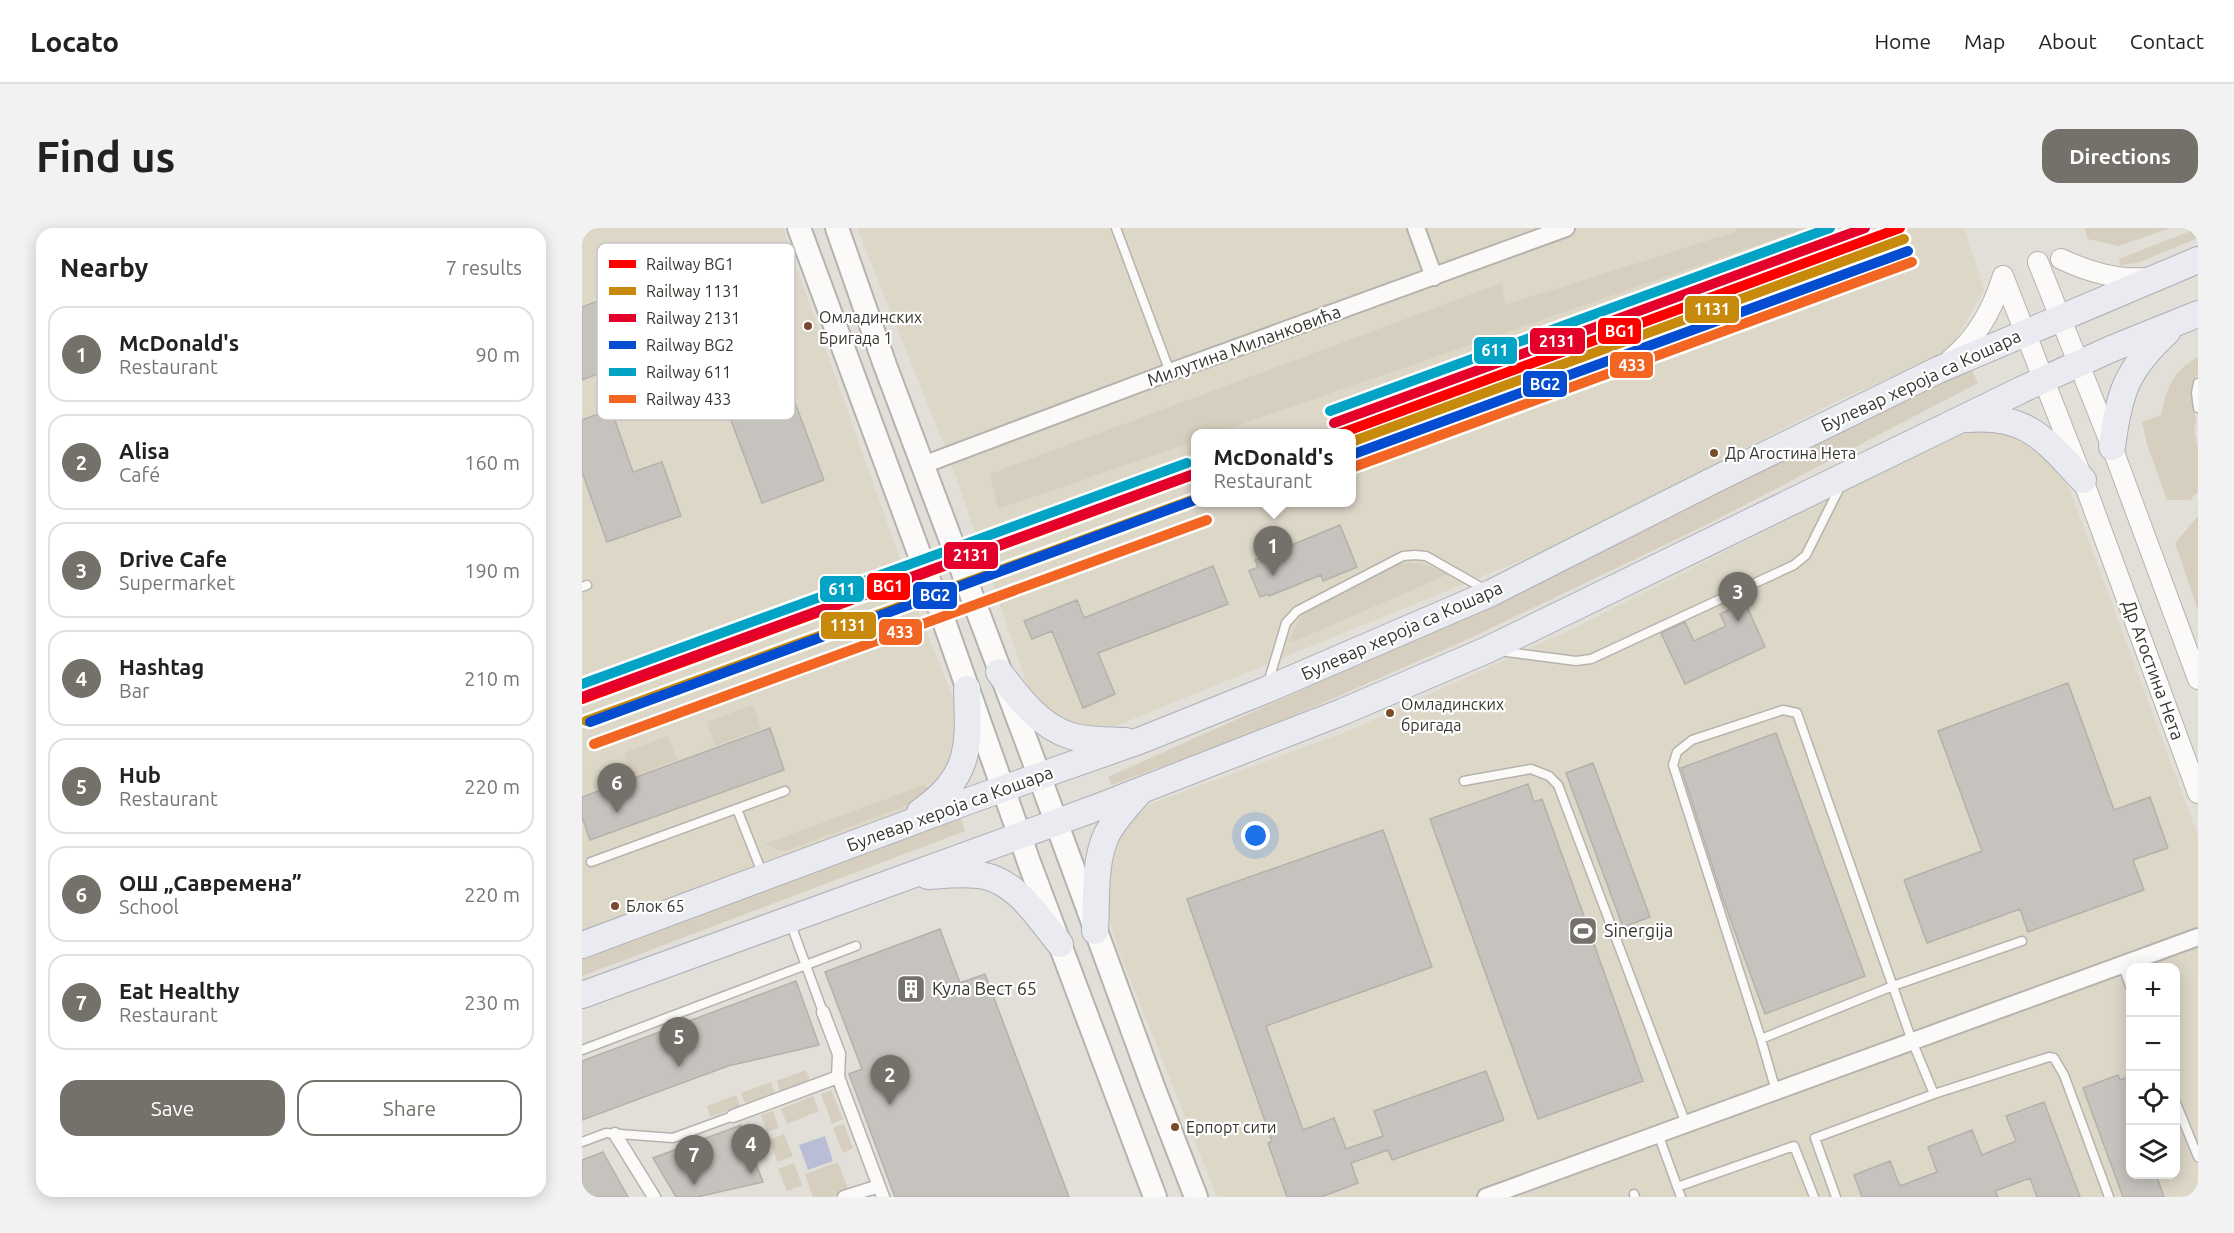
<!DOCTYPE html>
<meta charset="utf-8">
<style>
body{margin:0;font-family:Ubuntu,sans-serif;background:#f2f2f2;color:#222}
.controls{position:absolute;right:18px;bottom:18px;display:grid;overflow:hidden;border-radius:12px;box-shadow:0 3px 15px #0003}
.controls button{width:54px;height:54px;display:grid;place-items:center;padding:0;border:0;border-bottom:2px solid #e0e0e0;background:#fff;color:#222;font:30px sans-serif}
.you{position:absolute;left:674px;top:608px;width:21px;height:21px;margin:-15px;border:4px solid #fff;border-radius:50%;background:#1a73e8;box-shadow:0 0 0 9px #1a73e833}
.badge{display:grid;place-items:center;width:39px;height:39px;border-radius:50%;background:#74716b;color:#fff;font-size:20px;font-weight:700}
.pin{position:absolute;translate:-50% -50px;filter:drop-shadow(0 2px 3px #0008)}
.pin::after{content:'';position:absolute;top:32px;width:21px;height:18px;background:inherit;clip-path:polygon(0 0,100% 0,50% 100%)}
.popup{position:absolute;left:609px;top:201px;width:165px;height:78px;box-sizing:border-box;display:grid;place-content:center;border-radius:12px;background:#fff;filter:drop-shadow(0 2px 4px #0005);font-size:20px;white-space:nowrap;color:#767676}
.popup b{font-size:22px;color:#222}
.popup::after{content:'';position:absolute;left:50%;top:100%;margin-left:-12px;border:12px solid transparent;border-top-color:#fff}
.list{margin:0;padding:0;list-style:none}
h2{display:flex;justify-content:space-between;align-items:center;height:78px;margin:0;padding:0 24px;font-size:26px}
h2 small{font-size:20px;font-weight:400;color:#767676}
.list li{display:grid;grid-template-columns:39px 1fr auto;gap:18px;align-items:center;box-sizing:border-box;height:96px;margin:0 12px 12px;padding:0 12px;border:2px solid #e0e0e0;border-radius:18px}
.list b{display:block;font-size:22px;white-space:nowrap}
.list p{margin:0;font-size:20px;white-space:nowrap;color:#767676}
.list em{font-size:20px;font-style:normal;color:#767676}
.actions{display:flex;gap:12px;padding:18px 24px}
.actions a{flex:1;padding:14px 0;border:2px solid #74716b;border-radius:18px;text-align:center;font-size:21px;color:#74716b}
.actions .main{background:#74716b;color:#fff}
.icon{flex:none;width:33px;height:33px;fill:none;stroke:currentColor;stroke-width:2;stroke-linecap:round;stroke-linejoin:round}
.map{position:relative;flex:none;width:1616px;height:969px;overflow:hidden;border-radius:18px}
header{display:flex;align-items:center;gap:36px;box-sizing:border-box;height:84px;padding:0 30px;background:#fff;border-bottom:2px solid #e0e0e0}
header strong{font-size:28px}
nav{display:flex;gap:33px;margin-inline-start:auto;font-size:21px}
.intro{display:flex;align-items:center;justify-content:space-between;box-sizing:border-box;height:144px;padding:0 36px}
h1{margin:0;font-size:42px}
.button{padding:15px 27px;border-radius:18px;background:#74716b;color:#fff;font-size:21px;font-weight:700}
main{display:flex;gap:36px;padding:0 36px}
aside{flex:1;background:#fff;border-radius:18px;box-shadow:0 3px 15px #0003}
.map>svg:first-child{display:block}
.built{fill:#ddd7c8;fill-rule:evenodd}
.green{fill:#d6cebe}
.water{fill:#b9bdd5}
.building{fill:#c6c3be;stroke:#b3b1ab;stroke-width:1.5}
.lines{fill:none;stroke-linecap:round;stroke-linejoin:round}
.service-casing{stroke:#b5b3ae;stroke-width:11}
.pedestrian-casing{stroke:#b5b3ae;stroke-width:15}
.minor-casing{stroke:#b5b3ae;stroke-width:20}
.tertiary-casing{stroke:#b5b3ae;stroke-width:22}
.secondary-casing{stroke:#b5b3ae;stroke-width:26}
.primary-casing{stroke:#aeafb7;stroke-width:28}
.service{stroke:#fbfaf9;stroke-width:8}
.pedestrian{stroke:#fbfaf9;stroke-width:12}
.minor{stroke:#fbfaf9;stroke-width:16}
.tertiary{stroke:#fbfaf9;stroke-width:20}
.secondary{stroke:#fbfaf9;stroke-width:22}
.primary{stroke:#eaeaf1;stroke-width:26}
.rail-1-casing{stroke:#fff;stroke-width:15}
.rail-2-casing{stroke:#fff;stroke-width:15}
.rail-3-casing{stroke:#fff;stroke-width:15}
.rail-4-casing{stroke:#fff;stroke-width:15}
.rail-5-casing{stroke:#fff;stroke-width:15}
.rail-6-casing{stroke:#fff;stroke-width:15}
.rail-1{stroke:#f00;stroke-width:10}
.rail-2{stroke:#c78a0c;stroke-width:10}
.rail-3{stroke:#e4002b;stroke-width:10}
.rail-4{stroke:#044cd0;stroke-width:10}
.rail-5{stroke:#03a3c6;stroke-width:10}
.rail-6{stroke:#f26522;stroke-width:10}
.bus-dot{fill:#7a4b2a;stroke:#fff;stroke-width:2}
.labels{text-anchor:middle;stroke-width:4.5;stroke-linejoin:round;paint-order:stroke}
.bus-label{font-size:16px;fill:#383630;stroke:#fff;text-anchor:start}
.street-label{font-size:18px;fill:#383630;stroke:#fff}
.poi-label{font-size:18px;fill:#383630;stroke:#fff;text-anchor:start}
.key{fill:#fff;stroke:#c3c3c1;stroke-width:1.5}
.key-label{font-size:16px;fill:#383630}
.line-badge{stroke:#fff;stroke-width:2}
.badge-label{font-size:16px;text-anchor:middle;font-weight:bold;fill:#fff}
</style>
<header>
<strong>Locato</strong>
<nav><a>Home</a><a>Map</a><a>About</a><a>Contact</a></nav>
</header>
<div class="intro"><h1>Find us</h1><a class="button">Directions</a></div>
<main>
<aside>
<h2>Nearby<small>7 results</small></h2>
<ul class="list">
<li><span class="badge">1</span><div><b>McDonald's</b><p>Restaurant</p></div><em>90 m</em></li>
<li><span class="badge">2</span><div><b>Alisa</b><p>Café</p></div><em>160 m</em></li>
<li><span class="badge">3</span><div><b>Drive Cafe</b><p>Supermarket</p></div><em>190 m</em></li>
<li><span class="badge">4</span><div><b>Hashtag</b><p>Bar</p></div><em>210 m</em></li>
<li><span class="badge">5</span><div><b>Hub</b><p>Restaurant</p></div><em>220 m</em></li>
<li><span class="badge">6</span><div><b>ОШ „Савремена”</b><p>School</p></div><em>220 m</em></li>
<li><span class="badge">7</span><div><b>Eat Healthy</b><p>Restaurant</p></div><em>230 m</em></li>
</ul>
<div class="actions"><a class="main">Save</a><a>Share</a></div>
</aside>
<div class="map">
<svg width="1616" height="969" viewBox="0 0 1616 969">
<rect width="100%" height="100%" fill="#e2dfd8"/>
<path class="built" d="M 0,0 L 201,0 L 339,391 L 379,489 L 364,575 L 0,718 Z
M 275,0 L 1382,0 L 1402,62 L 1366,125 L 1257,172 L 967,321 L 519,504 L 496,501 L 450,471 L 367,229 ZM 613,206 L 769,206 L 769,274 L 613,274 Z
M 1408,200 L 1420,200 L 1471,230 L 1490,268 L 1616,608 L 1616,969 L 635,969 L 536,721 L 522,670 L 532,614 L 553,588 L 571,575 L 769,502 L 986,403 L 1300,244 L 1384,205 ZM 1548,740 L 1594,740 L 1594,946 L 1548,946 Z"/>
<path class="green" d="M 1154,0 L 1224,0 L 634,205 L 613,206 L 613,213 L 416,281 L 408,246 L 920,55 L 923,77 L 1153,4 Z
M 1502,0 L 1588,0 L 1537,18 L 1506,11 Z
M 1616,0 L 1616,10 L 1555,35 L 1538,37 L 1537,31 Z
M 1616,129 L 1616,144 L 1609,168 L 1614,190 L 1612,201 L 1616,222 L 1616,264 L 1608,272 L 1585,272 L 1565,216 L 1560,194 L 1579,187 C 1585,160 1590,143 1616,129 Z
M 1389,141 L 1396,155 L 1126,296 L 884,412 L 679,502 L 530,557 L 526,549 L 887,387 Z
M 1616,288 L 1616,383 L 1593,315 Z
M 828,335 L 844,337 L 867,346 L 706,416 L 717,391 L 725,382 L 817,336 Z
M 171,477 L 179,501 L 133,518 L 125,494 Z
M 86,508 L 95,532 L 50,548 L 42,525 Z
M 342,557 L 349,562 L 325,577 L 206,622 L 195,622 L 183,616 Z
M 378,587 L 383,603 L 0,748 L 0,729 Z
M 224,842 L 228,853 L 198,864 L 195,853 Z
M 189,854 L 193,865 L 163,875 L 159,865 Z
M 249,862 L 261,891 L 250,896 L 239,866 Z
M 154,867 L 158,878 L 128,889 L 125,878 Z
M 231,868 L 237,883 L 205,896 L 199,881 Z
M 191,883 L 197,900 L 185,904 L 179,887 Z
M 262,896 L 271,920 L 261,925 L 251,900 Z
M 202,906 L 211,928 L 196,934 L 187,912 Z
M 256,934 L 267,963 L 251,969 L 231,969 L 223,946 Z
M 212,935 L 220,957 L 205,963 L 196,941 Z"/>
<path class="water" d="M 243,908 L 251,933 L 226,942 L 217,917 Z"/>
<path class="building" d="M 155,20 L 242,252 L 180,275 L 117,107 L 0,152 L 0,79 Z
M 29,181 L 51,244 L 80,234 L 99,288 L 25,314 L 0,244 L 0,192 Z
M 758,297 L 775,339 L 741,353 L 739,347 L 687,368 L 686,366 L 678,369 L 667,343 L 676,339 L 673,332 Z
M 631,338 L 646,376 L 516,425 L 533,466 L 501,480 L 470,403 L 450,411 L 442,393 L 495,372 L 502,390 Z
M 1163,374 L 1183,419 L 1103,456 L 1079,405 L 1103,394 L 1112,413 L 1144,398 L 1138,386 Z
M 1486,455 L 1532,582 L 1568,569 L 1586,620 L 1551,632 L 1562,662 L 1446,704 L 1438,681 L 1345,715 L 1322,652 L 1400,623 L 1356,503 Z
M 188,500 L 202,542 L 8,612 L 0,589 L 0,569 Z
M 1194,505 L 1283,748 L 1183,786 L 1141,671 L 1099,540 Z
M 1011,535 L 1068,689 L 1041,699 L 984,545 Z
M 946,556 L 952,574 L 960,571 L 1061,853 L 956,891 L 848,591 Z
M 801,602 L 850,739 L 684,798 L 721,902 L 752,890 L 764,921 L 801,908 L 792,883 L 904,843 L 922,892 L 810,932 L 806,922 L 769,935 L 776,955 L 739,969 L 705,969 L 686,915 L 690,913 L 605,671 Z
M 358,701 L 378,755 L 403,746 L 487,969 L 313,969 L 267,846 L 280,841 L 243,744 Z
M 214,753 L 237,817 L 146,838 L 0,892 L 0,833 Z
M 1536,847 L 1538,852 L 1548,848 L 1548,946 L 1574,946 L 1582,969 L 1541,969 L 1501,860 Z
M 1462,874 L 1498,969 L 1455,969 L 1448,950 L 1413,963 L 1416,969 L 1280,969 L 1272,947 L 1308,933 L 1318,958 L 1355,944 L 1346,919 L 1390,902 L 1400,927 L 1434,913 L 1424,888 Z
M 159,897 L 181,954 L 115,969 L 94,969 L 71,930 Z
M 21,924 L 46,969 L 0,969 L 0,932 Z"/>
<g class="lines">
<g class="service-casing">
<path id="service" d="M 534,0 L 588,144
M 1616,155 L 1614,165 L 1616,180
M 0,359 L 5,357
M 917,423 L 994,433 L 1009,431 L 1212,337 L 1224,327 L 1259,257
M 686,455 L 704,395 L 715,383 L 821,328 L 833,327 L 844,328 L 904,362
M 882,553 L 949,541 L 967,548 L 976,557 L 1104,896
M 155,581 L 181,647
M 9,634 L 203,563
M 208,694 L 241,784
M 1540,736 L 1548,758
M 1179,811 L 1091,537 L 1095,524 L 1110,512 L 1201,482 L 1215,485 L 1330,813 L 1352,866
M 0,822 L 274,718
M 1194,863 L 1179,811 L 1311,758 L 1440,713
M 1594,875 L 1616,929
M 1076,906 L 1099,969
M 0,914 L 24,905 L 91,910 L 151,888
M 1095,959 L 1212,918 L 1232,969
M 1052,966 L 1053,969
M 1254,969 L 1233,910 L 1352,866 L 1467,829 L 1472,830 L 1482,847 L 1527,969"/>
</g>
<g class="pedestrian-casing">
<path id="pedestrian" d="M 241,784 L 257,826 L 256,849 L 301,969
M 151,888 L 256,849
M 33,906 L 72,969
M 262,969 L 297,958"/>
</g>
<g class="minor-casing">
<path id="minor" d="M 834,0 L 852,49
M 341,237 L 588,144 L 984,0
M 904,969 L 1616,709"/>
</g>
<g class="tertiary-casing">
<path id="tertiary" d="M 1479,31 C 1507,44 1534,52 1566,50
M 1456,34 L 1530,219 L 1616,451
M 1421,48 L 1501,252 L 1616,565
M 1368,132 C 1395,110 1411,81 1421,48"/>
</g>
<g class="secondary-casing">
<path id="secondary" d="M 217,0 L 358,382 L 448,637 L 573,969
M 255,0 L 303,137 L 447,520 L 572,861 L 614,969"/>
</g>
<g class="primary-casing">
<path id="primary" d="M 1385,191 C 1446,186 1463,212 1501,252
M 1530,219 C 1537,165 1544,142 1585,104
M 417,444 C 436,469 457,498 489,508 C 506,513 527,512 544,513
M 338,584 C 389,548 387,520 385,461
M 346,648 C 364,647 385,644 403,648 C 436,655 458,692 478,716
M 513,703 C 515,673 511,635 525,606 C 533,591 545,578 556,566
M 0,717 L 389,572 L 557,513 L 684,462 L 909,365 L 1134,251 L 1356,142 L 1616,32
M 0,767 L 511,581 L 760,484 L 905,422 L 1439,162 L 1529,121 L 1616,86"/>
</g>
<use href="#service" class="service"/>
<use href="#pedestrian" class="pedestrian"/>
<use href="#minor" class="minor"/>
<use href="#tertiary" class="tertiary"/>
<use href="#secondary" class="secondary"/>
<use href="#primary" class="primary"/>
<g class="rail-1-casing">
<path id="rail-1" d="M 757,206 L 1318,0
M 0,471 L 613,246"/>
</g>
<g class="rail-2-casing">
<path id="rail-2" d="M 769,214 L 1322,11
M 4,493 L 613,271"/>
</g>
<g class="rail-3-casing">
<path id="rail-3" d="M 752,195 L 1283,0
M 0,469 L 609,247"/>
</g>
<g class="rail-4-casing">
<path id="rail-4" d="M 769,227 L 1326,23
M 8,494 L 613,272"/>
</g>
<g class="rail-5-casing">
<path id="rail-5" d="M 748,183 L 1248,0
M 0,456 L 605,235"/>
</g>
<g class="rail-6-casing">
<path id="rail-6" d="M 769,240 L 1330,34
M 12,516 L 625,292"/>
</g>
<use href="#rail-1" class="rail-1"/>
<use href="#rail-2" class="rail-2"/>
<use href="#rail-3" class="rail-3"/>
<use href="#rail-4" class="rail-4"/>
<use href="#rail-5" class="rail-5"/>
<use href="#rail-6" class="rail-6"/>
</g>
<defs>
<g id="stadium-square" transform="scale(1.5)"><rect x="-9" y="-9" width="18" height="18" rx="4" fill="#74716b" stroke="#fff"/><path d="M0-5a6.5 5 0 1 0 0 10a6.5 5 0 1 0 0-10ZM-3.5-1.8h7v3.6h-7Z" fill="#fff"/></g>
<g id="building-square" transform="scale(1.5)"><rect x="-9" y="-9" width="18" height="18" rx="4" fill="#74716b" stroke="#fff"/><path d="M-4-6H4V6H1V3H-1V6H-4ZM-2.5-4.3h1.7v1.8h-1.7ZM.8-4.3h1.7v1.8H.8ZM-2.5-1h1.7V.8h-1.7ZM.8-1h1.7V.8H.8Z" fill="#fff"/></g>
</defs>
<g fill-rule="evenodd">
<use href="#stadium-square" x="1001" y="703"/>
<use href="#building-square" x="329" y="761"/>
</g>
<g class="bus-dot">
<circle cx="226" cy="98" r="5"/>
<circle cx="1132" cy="225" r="5"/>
<circle cx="808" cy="485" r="5"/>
<circle cx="33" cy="678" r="5"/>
<circle cx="593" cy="899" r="5"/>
</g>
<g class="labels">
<g class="bus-label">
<text x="237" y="95">Омладинских<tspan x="237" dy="21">Бригада 1</tspan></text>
<text x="1143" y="231">Др Агостина Нета</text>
<text x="819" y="482">Омладинских<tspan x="819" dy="21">бригада</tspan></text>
<text x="44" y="684">Блок 65</text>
<text x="604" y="905">Ерпорт сити</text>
</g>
<g class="street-label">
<text transform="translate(662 118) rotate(-20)" y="6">Милутина Миланковића</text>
<text transform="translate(1339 153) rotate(-25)" y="6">Булевар хероја са Кошара</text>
<text transform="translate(820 403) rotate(-24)" y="6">Булевар хероја са Кошара</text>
<text transform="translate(1571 442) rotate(70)" y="6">Др Агостина Нета</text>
<text transform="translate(368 581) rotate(-20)" y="6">Булевар хероја са Кошара</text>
</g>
<g class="poi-label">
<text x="1022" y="709">Sinergija</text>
<text x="350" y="767">Кула Вест 65</text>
</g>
</g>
<rect x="15" y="15" width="198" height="177" rx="9" class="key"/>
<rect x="27" y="32" width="27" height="8" fill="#f00"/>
<rect x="27" y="59" width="27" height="8" fill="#c78a0c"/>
<rect x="27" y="86" width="27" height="8" fill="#e4002b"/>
<rect x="27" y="113" width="27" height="8" fill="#044cd0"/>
<rect x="27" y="140" width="27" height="8" fill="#03a3c6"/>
<rect x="27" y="167" width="27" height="8" fill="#f26522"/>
<g class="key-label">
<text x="64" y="42">Railway BG1</text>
<text x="64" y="69">Railway 1131</text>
<text x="64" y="96">Railway 2131</text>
<text x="64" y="123">Railway BG2</text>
<text x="64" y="150">Railway 611</text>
<text x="64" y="177">Railway 433</text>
</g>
<g class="line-badge">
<rect x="1102" y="67" width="56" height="29" rx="6" fill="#c78a0c"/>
<rect x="1015" y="89" width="45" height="28" rx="6" fill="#f00"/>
<rect x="947" y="99" width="57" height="28" rx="6" fill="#e4002b"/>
<rect x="891" y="108" width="45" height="29" rx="6" fill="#03a3c6"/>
<rect x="1027" y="123" width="45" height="28" rx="6" fill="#f26522"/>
<rect x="940" y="142" width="46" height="28" rx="6" fill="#044cd0"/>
<rect x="361" y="313" width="56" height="29" rx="6" fill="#e4002b"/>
<rect x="284" y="344" width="45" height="29" rx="6" fill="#f00"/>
<rect x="237" y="347" width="46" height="28" rx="6" fill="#03a3c6"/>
<rect x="330" y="353" width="46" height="29" rx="6" fill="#044cd0"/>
<rect x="238" y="383" width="57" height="29" rx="6" fill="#c78a0c"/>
<rect x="296" y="390" width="45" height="28" rx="6" fill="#f26522"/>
</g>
<g class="badge-label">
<text x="1130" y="87">1131</text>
<text x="1038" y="109">BG1</text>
<text x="975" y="119">2131</text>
<text x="913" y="128">611</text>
<text x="1050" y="143">433</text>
<text x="963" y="162">BG2</text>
<text x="389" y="333">2131</text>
<text x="306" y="364">BG1</text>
<text x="260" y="367">611</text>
<text x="353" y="373">BG2</text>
<text x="266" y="403">1131</text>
<text x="318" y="410">433</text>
</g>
</svg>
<div class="controls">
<button>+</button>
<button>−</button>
<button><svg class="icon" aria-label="locate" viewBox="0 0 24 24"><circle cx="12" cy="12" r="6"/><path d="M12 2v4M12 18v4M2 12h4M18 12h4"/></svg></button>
<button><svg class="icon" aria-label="layers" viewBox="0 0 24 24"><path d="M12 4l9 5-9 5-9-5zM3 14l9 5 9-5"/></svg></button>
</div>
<div class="you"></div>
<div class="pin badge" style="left:691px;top:348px">1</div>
<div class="popup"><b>McDonald's</b>Restaurant</div>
<div class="pin badge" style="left:308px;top:877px">2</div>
<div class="pin badge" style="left:1156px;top:394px">3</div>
<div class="pin badge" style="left:169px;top:946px">4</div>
<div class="pin badge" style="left:97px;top:839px">5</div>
<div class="pin badge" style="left:35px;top:585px">6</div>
<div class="pin badge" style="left:112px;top:957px">7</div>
</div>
</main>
